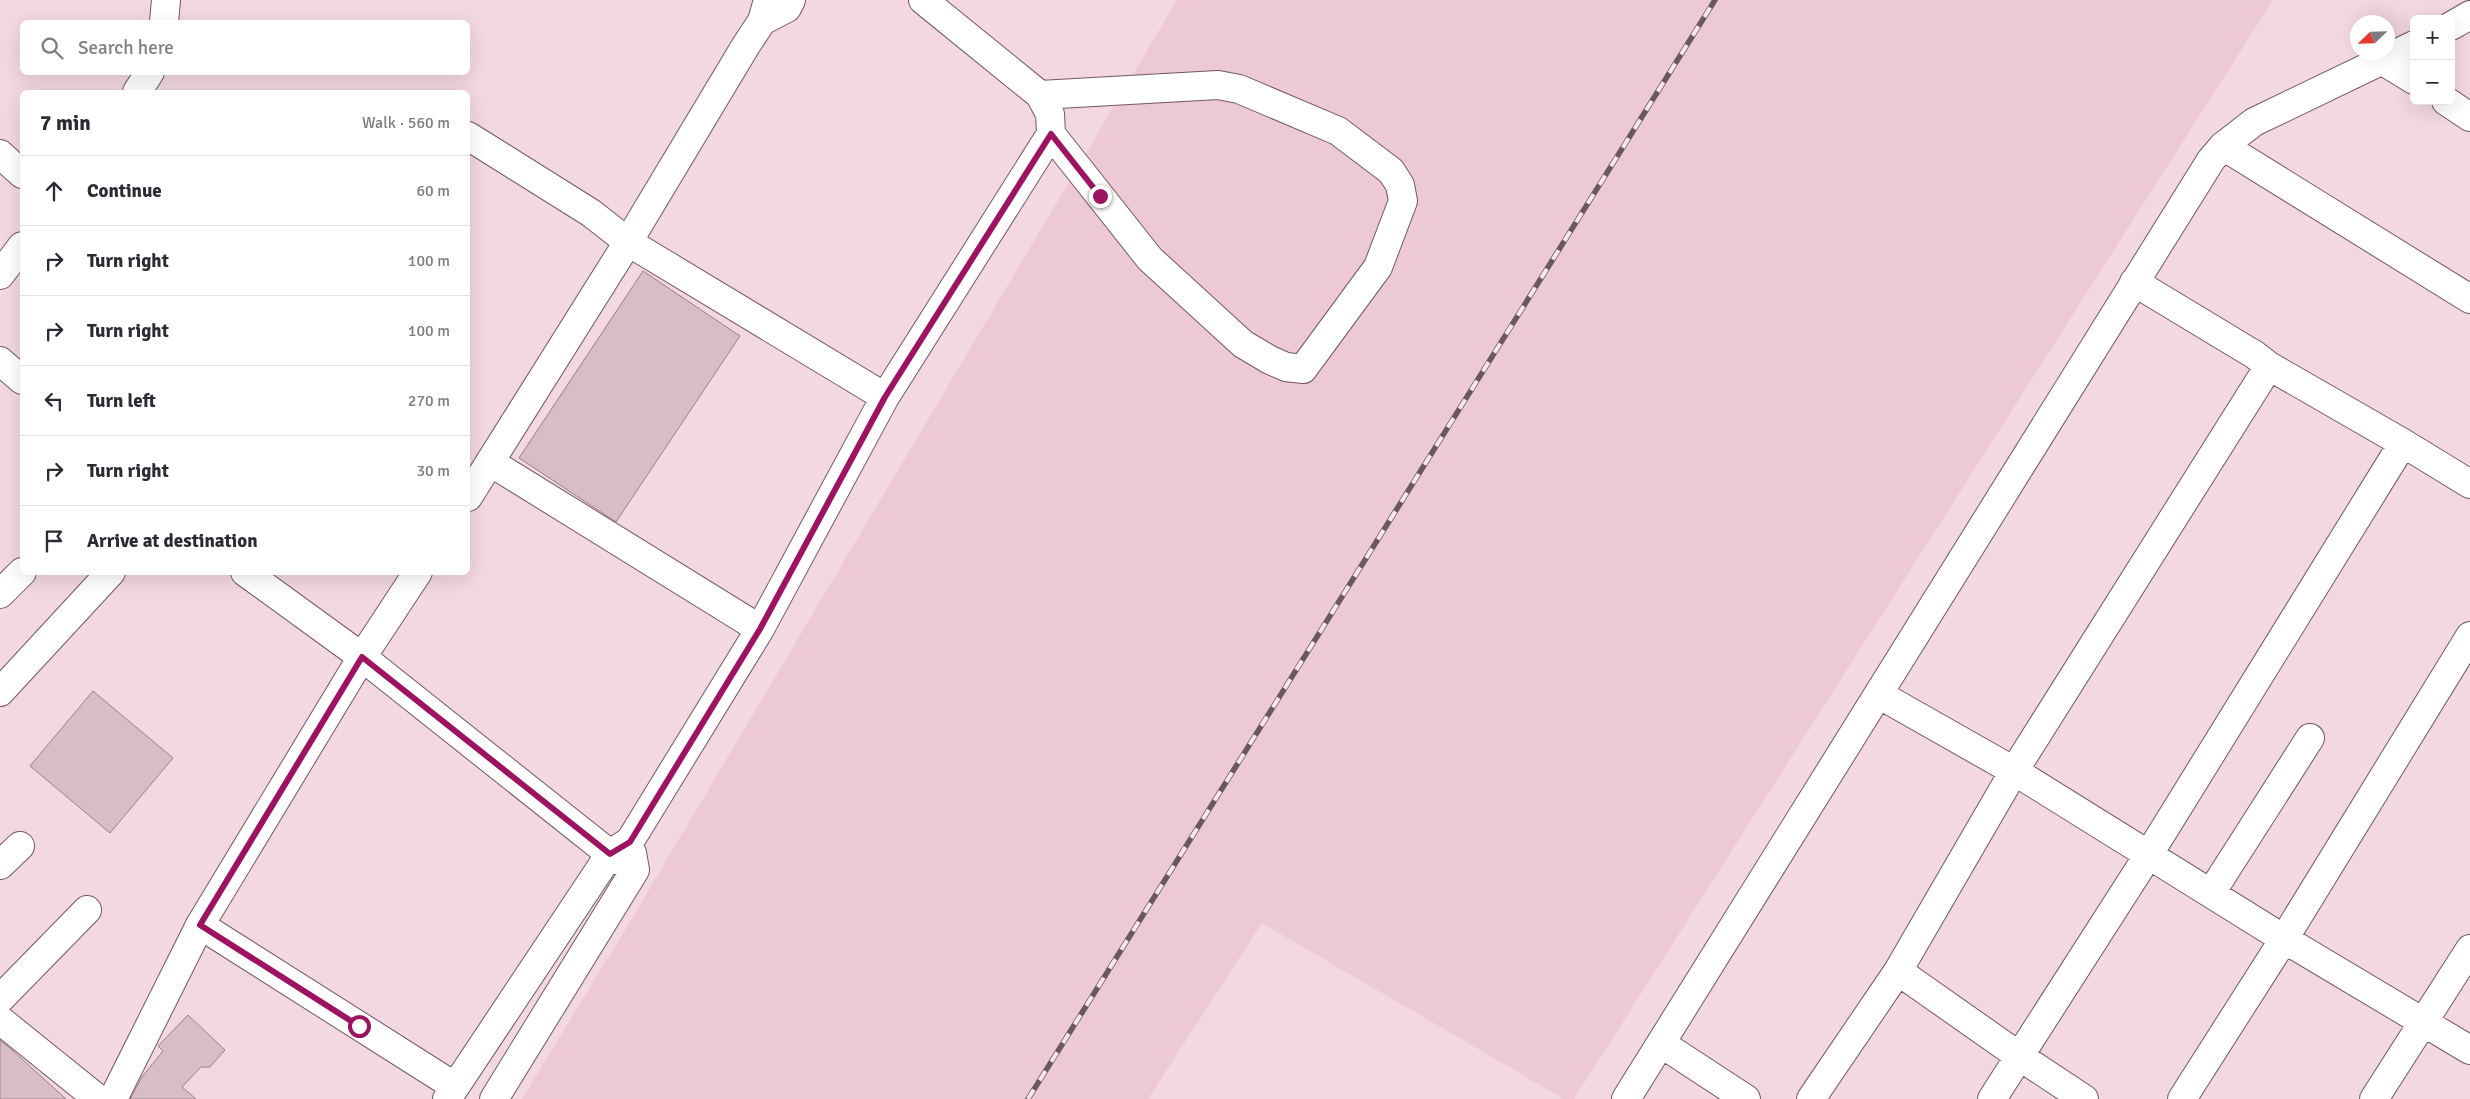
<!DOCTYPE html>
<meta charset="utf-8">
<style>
body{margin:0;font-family:Signika,sans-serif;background:#f7f7f7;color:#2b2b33}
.controls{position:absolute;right:15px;top:15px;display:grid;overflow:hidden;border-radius:8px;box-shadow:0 5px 20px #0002}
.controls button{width:45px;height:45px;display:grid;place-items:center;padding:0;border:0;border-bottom:1px solid #e1e1e2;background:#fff;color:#2b2b33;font:25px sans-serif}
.compass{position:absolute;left:2350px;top:15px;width:45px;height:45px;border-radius:50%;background:#fff;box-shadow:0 5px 20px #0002;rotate:247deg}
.stop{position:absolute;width:15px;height:15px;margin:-11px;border:4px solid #9e1361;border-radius:50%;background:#fff}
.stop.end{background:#9e1361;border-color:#fff;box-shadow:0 1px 5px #0008}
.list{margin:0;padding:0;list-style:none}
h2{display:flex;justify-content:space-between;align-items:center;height:65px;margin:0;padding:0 20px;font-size:21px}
h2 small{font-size:16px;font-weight:400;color:#7c7c81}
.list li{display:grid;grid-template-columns:32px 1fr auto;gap:15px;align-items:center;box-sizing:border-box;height:70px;padding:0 20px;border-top:1px solid #e1e1e2}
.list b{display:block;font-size:19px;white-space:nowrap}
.list em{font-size:16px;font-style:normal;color:#7c7c81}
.icon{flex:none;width:28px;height:28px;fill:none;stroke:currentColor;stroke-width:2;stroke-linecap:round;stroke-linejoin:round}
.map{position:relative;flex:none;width:2470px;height:1099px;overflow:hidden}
.search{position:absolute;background:#fff;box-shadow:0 5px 20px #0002;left:20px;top:20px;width:450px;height:55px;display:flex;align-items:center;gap:12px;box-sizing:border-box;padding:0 18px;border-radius:8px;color:#7c7c81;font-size:19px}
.panel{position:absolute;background:#fff;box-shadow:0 5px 20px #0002;left:20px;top:90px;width:450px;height:485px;border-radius:8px}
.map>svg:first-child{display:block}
.built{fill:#edc9d6}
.building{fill:#d8bcc6;stroke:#998089}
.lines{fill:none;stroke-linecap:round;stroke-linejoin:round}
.minor-casing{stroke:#705861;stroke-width:30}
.major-casing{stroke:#705861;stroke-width:30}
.minor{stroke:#fff;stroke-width:28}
.major{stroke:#fff;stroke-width:28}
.rail-casing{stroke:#69585f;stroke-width:5.5}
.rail{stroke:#fce6ee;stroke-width:4;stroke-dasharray:11;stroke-linecap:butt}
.route{stroke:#9e1361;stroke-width:6}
</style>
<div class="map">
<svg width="2470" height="1099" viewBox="0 0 2470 1099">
<rect width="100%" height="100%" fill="#f3d7e1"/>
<path class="built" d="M 1177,0 L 2273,0 L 1574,1099 L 1564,1099 L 1262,923 L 1148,1099 L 522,1099 L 625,930 Z"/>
<path class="building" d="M 643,271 L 740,336 L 616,522 L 519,458 Z
M 93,691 L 173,758 L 110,833 L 30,766 Z
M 188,1015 L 225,1050 L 210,1067 L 201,1067 L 182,1087 L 196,1099 L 130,1099 L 142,1077 L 163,1051 L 158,1046 Z
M 0,1040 L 12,1050 L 66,1099 L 0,1099 Z"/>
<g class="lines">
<g class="minor-casing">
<path id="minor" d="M 164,22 L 166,0
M 2451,26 L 2470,15
M 2383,61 L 2414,80
M 137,92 L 150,72
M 1040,95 L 1218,85 L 1239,89 L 1338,131 L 1391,171 L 1400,185 L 1403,201 L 1378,267 L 1303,369 L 1286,367 L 1270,360 L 1243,344 L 1150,259 L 1051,134
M 2446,101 L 2470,117
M 468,136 L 591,213 L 628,242 L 885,397
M 2223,146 L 2470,299
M 0,154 L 22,174
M 0,275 L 22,246
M 2134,282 L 2255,355 L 2269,366 L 2403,443 L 2470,484
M 0,361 L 22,380
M 490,462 L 760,629
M 245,572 L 362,657 L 610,854 L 635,870
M 0,594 L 22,572
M 0,692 L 111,572
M 1880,695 L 2014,771 L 2284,939 L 2470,1050
M 0,865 L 20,846
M 2211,893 L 2310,738
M 200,925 L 454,1086
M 1898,971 L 2019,1056 L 2084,1099
M 0,999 L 87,910
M 0,1020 L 98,1099
M 1662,1044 L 1746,1099
M 447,1099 L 610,854 L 630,841 L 760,629 L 885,397 L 1051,134 L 1050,114 L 1040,95 L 923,0
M 494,1099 L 635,870 L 632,853
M 1626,1099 L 2211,160 L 2223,146 L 2254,122 L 2414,45
M 1811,1099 L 1898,971 L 2014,771 L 2269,366
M 1992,1099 L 2149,854 L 2403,443
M 2182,1099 L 2284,939 L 2470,636
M 2374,1099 L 2470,949"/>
</g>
<g class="major-casing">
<path id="major" d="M 762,21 L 787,8 L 791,0
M 468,497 L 628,242 L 745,47 L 762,21 L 768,0
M 113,1099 L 200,925 L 362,657 L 418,572"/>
</g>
<use href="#minor" class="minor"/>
<use href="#major" class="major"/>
<g class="rail-casing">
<path id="rail" d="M 1028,1099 L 1715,0"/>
</g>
<use href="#rail" class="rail"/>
</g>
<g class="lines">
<path class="route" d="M 359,1026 L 200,925 L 362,657 L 610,854 L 630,842 L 760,629 L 885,397 L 1051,134 L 1100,196"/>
</g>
</svg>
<div class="controls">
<button>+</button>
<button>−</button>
</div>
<svg class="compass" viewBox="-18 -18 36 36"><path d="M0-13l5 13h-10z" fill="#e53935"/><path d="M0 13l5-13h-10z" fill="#7c7c81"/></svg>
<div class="stop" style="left:359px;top:1026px"></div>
<div class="stop end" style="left:1100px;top:196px"></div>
<div class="search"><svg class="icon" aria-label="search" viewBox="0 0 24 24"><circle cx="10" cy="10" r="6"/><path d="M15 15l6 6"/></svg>Search here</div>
<section class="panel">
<h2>7 min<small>Walk · 560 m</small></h2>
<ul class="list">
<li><svg class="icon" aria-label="ahead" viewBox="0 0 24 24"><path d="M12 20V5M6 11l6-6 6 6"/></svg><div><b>Continue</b></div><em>60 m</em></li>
<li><svg class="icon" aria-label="right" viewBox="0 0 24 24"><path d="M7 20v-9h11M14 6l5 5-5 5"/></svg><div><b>Turn right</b></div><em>100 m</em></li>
<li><svg class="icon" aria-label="right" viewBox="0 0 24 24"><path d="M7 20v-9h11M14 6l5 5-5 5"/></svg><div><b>Turn right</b></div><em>100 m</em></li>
<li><svg class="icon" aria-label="left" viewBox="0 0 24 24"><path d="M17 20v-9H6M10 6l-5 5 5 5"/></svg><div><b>Turn left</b></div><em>270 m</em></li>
<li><svg class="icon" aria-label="right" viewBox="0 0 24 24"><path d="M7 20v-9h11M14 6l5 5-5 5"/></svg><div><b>Turn right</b></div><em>30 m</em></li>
<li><svg class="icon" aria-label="arrive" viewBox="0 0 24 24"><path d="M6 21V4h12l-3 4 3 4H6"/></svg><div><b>Arrive at destination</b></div></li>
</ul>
</section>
</div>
